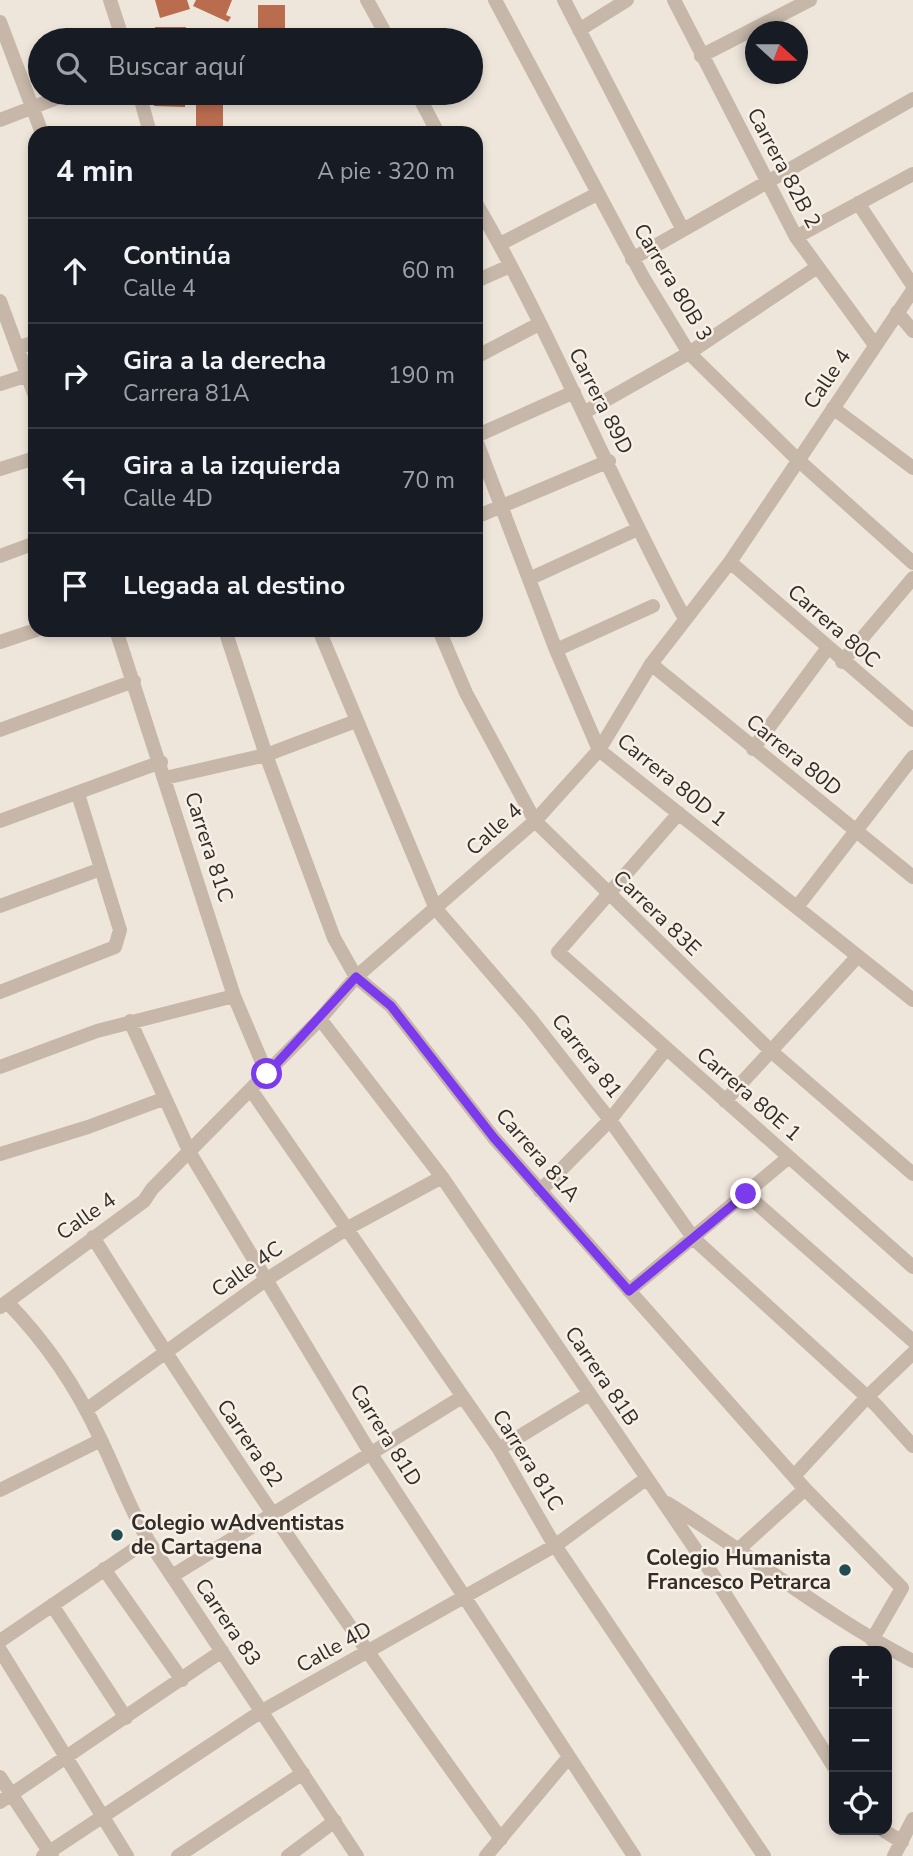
<!DOCTYPE html>
<html lang="es">
<meta charset="utf-8">
<style>
body{margin:0;font-family:"Nunito Sans",sans-serif;background:#20242c;color:#f1f3f6}
.controls{position:absolute;right:21px;bottom:21px;display:grid;overflow:hidden;border-radius:14px;box-shadow:0 4px 10px #0003}
.controls button{width:63px;height:63px;display:grid;place-items:center;padding:0;border:0;border-bottom:2px solid #363941;background:#171b24;color:#f1f3f6;font:35px sans-serif}
.compass{position:absolute;left:745px;top:21px;width:63px;height:63px;border-radius:50%;background:#171b24;box-shadow:0 4px 10px #0003;rotate:111deg}
.stop{position:absolute;width:21px;height:21px;margin:-16px;border:5px solid #7c3aed;border-radius:50%;background:#fff}
.stop.end{background:#7c3aed;border-color:#fff;box-shadow:0 2px 7px #0008}
.list{margin:0;padding:0;list-style:none}
h2{display:flex;justify-content:space-between;align-items:center;height:91px;margin:0;padding:0 28px;font-size:30px}
h2 small{font-size:23px;font-weight:400;color:#9ea1a6}
.list li{display:grid;grid-template-columns:46px 1fr auto;gap:21px;align-items:center;box-sizing:border-box;height:105px;padding:0 28px;border-top:2px solid #363941}
.list b{display:block;font-size:26px;white-space:nowrap}
.list p{margin:0;font-size:23px;white-space:nowrap;color:#9ea1a6}
.list em{font-size:23px;font-style:normal;color:#9ea1a6}
.icon{flex:none;width:38px;height:38px;fill:none;stroke:currentColor;stroke-width:2;stroke-linecap:round;stroke-linejoin:round}
.map{position:relative;flex:none;width:913px;height:1856px;overflow:hidden}
.search{position:absolute;background:#171b24;box-shadow:0 4px 10px #0003;left:28px;top:28px;width:455px;height:77px;display:flex;align-items:center;gap:18px;box-sizing:border-box;padding:0 24px;border-radius:38px;color:#9ea1a6;font-size:26px}
.panel{position:absolute;background:#171b24;box-shadow:0 4px 10px #0003;left:28px;top:126px;width:455px;height:511px;border-radius:21px}
.map>svg:first-child{display:block}
.building{fill:#ba6c4f}
.lines{fill:none;stroke-linecap:round;stroke-linejoin:round}
.minor{stroke:#c6b7a9;stroke-width:14}
.route{stroke:#7c3aed;stroke-width:9}
.poi-dot{fill:#224c51;stroke:#f7f0e7;stroke-width:2.5}
.labels{text-anchor:middle;stroke-width:5;stroke-linejoin:round;paint-order:stroke}
.street-label{font-size:21px;fill:#342c28;stroke:#f7f0e7}
.poi-label{font-size:21px;font-weight:bold;fill:#342c28;stroke:#f7f0e7;text-anchor:start}
</style>
<div class="map">
<svg width="913" height="1856" viewBox="0 0 913 1856">
<rect width="100%" height="100%" fill="#efe6db"/>
<path class="building" d="M 155,0 L 187,0 L 190,9 L 160,18 Z
M 196,0 L 232,0 L 226,15 L 231,17 L 228,22 L 193,6 Z
M 258,5 L 285,5 L 285,28 L 281,28 L 281,40 L 258,40 Z
M 155,27 L 186,27 L 186,40 L 155,40 Z
M 196,29 L 224,29 L 224,40 L 196,40 Z
M 154,93 L 185,93 L 185,107 L 154,106 Z
M 196,93 L 223,93 L 223,132 L 196,132 Z"/>
<g class="lines">
<path class="minor" d="M 110,0 L 123,40
M 367,0 L 389,40
M 495,0 L 644,279 L 689,353 L 797,459 L 913,563
M 564,0 L 683,230
M 674,0 L 796,237 L 875,345
M 0,22 L 42,133
M 579,30 L 627,0
M 701,56 L 810,0
M 139,93 L 150,133
M 417,93 L 438,133
M 0,120 L 70,93
M 476,203 C 554,337 611,483 685,619
M 858,203 L 913,286
M 796,237 L 913,174
M 500,244 L 597,194
M 632,259 L 913,99
M 476,281 L 510,266
M 0,301 L 35,396
M 897,312 L 913,331
M 17,348 L 35,342
M 476,357 L 539,324
M 0,384 L 28,375
M 833,408 L 913,468
M 585,412 L 689,353 L 816,268
M 476,436 L 574,392
M 476,440 L 556,650 L 599,750 L 913,1000
M 0,469 L 35,458
M 476,517 L 609,461
M 0,556 L 35,543
M 730,562 L 913,720
M 531,578 L 638,529
M 116,630 L 234,996 L 267,1074
M 225,630 L 266,755 L 334,938 L 356,977 L 391,1006 L 494,1138 L 805,1489 L 902,1588 L 872,1640
M 319,630 L 436,909 L 530,1018 L 610,1120 L 694,1239 L 876,1405 L 913,1446
M 439,630 L 466,693 L 535,821 L 772,1052 L 913,1174
M 0,642 L 36,630
M 556,650 L 653,606
M 842,662 L 913,578
M 651,664 L 913,877
M 0,730 L 134,681
M 753,749 L 827,649
M 165,778 L 266,755 L 356,721
M 679,813 L 558,952 L 913,1267
M 0,821 L 161,762
M 0,906 L 101,869
M 797,907 L 913,757
M 0,992 L 115,947 L 120,930 L 78,794
M 320,1019 L 442,1177 L 713,1575 L 834,1767
M 130,1021 L 190,1153 L 371,1454 L 634,1856
M 0,1067 L 97,1031 L 234,996
M 251,1090 L 499,1449 L 552,1541 L 764,1856
M 725,1101 L 858,956
M 0,1154 L 88,1127 L 163,1099
M 540,1191 L 610,1120 L 666,1049
M 746,1194 L 913,1341
M 93,1237 C 221,1444 359,1642 501,1839
M 629,1291 L 789,1157
M 7,1302 C 46,1342 77,1388 100,1438 C 117,1473 129,1507 148,1540 L 357,1856
M 0,1307 L 144,1201 L 152,1189 L 320,1019 L 356,977 L 535,821 L 599,750 L 651,664 L 730,562 L 913,290
M 86,1410 L 267,1279 L 346,1229 L 442,1177
M 499,1449 L 589,1394
M 794,1476 L 867,1397 L 913,1353
M 0,1490 L 101,1440
M 667,1503 C 750,1554 827,1617 913,1661
M 740,1548 L 805,1489
M 104,1569 L 182,1680
M 172,1576 L 462,1397
M 52,1605 L 126,1718
M 0,1641 L 148,1540
M 0,1650 L 127,1856
M 0,1777 L 52,1856
M 0,1802 L 222,1651
M 883,1830 L 902,1842
M 43,1856 L 262,1711 L 556,1545 L 647,1478
M 178,1856 L 303,1773
M 288,1856 L 335,1821
M 486,1856 L 568,1758
M 894,1856 L 913,1819"/>
</g>
<g class="lines">
<path class="route" d="M 267,1074 L 356,977 L 391,1006 L 494,1138 L 629,1291 L 746,1194"/>
</g>
<g class="poi-dot">
<circle cx="117" cy="1535" r="7"/>
<circle cx="845" cy="1570" r="7"/>
</g>
<g class="labels">
<g class="street-label">
<text transform="translate(784 168) rotate(62)" y="7">Carrera 82B 2</text>
<text transform="translate(673 282) rotate(59)" y="7">Carrera 80B 3</text>
<text transform="translate(827 379) rotate(-56)" y="7">Calle 4</text>
<text transform="translate(601 401) rotate(63)" y="7">Carrera 89D</text>
<text transform="translate(834 626) rotate(41)" y="7">Carrera 80C</text>
<text transform="translate(794 755) rotate(39)" y="7">Carrera 80D</text>
<text transform="translate(672 780) rotate(39)" y="7">Carrera 80D 1</text>
<text transform="translate(494 829) rotate(-42)" y="7">Calle 4</text>
<text transform="translate(209 847) rotate(72)" y="7">Carrera 81C</text>
<text transform="translate(657 913) rotate(44)" y="7">Carrera 83E</text>
<text transform="translate(587 1056) rotate(52)" y="7">Carrera 81</text>
<text transform="translate(749 1094) rotate(41)" y="7">Carrera 80E 1</text>
<text transform="translate(538 1155) rotate(49)" y="7">Carrera 81A</text>
<text transform="translate(86 1216) rotate(-35)" y="7">Calle 4</text>
<text transform="translate(247 1269) rotate(-35)" y="7">Calle 4C</text>
<text transform="translate(602 1376) rotate(56)" y="7">Carrera 81B</text>
<text transform="translate(386 1435) rotate(58)" y="7">Carrera 81D</text>
<text transform="translate(250 1443) rotate(56)" y="7">Carrera 82</text>
<text transform="translate(528 1460) rotate(58)" y="7">Carrera 81C</text>
<text transform="translate(228 1622) rotate(56)" y="7">Carrera 83</text>
<text transform="translate(334 1647) rotate(-29)" y="7">Calle 4D</text>
</g>
<g class="poi-label">
<text x="131" y="1530">Colegio wAdventistas<tspan x="131" dy="24">de Cartagena</tspan></text>
<text x="831" y="1565" text-anchor="end">Colegio Humanista<tspan x="831" dy="24">Francesco Petrarca</tspan></text>
</g>
</g>
</svg>
<div class="controls">
<button>+</button>
<button>−</button>
<button><svg class="icon" aria-label="locate" viewBox="0 0 24 24"><circle cx="12" cy="12" r="6"/><path d="M12 2v4M12 18v4M2 12h4M18 12h4"/></svg></button>
</div>
<svg class="compass" viewBox="-18 -18 36 36"><path d="M0-13l5 13h-10z" fill="#e53935"/><path d="M0 13l5-13h-10z" fill="#9ea1a6"/></svg>
<div class="stop" style="left:267px;top:1074px"></div>
<div class="stop end" style="left:746px;top:1194px"></div>
<div class="search"><svg class="icon" aria-label="search" viewBox="0 0 24 24"><circle cx="10" cy="10" r="6"/><path d="M15 15l6 6"/></svg>Buscar aquí</div>
<section class="panel">
<h2>4 min<small>A pie · 320 m</small></h2>
<ul class="list">
<li><svg class="icon" aria-label="ahead" viewBox="0 0 24 24"><path d="M12 20V5M6 11l6-6 6 6"/></svg><div><b>Continúa</b><p>Calle 4</p></div><em>60 m</em></li>
<li><svg class="icon" aria-label="right" viewBox="0 0 24 24"><path d="M7 20v-9h11M14 6l5 5-5 5"/></svg><div><b>Gira a la derecha</b><p>Carrera 81A</p></div><em>190 m</em></li>
<li><svg class="icon" aria-label="left" viewBox="0 0 24 24"><path d="M17 20v-9H6M10 6l-5 5 5 5"/></svg><div><b>Gira a la izquierda</b><p>Calle 4D</p></div><em>70 m</em></li>
<li><svg class="icon" aria-label="arrive" viewBox="0 0 24 24"><path d="M6 21V4h12l-3 4 3 4H6"/></svg><div><b>Llegada al destino</b></div></li>
</ul>
</section>
</div>
